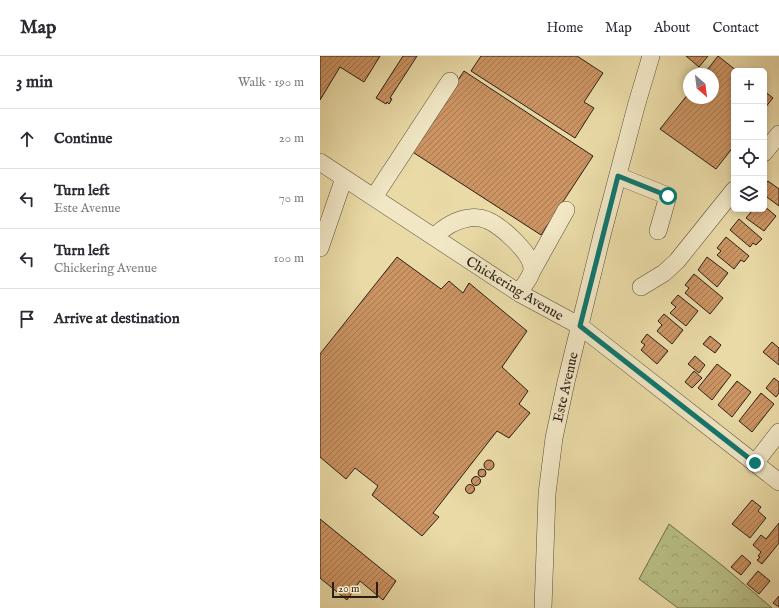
<!DOCTYPE html>
<meta charset="utf-8">
<style>
body{margin:0;font-family:"IM FELL English",serif;background:#f2f2f3;color:#2b2b33}
.controls{position:absolute;right:12px;top:12px;display:grid;overflow:hidden;border-radius:6px;box-shadow:0 2px 6px #0003}
.controls button{width:36px;height:36px;display:grid;place-items:center;padding:0;border:0;border-bottom:1px solid #e1e1e2;background:#fff;color:#2b2b33;font:20px sans-serif}
.compass{position:absolute;left:363px;top:12px;width:36px;height:36px;border-radius:50%;background:#fff;box-shadow:0 2px 6px #0003;rotate:152deg}
.scale{position:absolute;left:12px;bottom:10px;width:46px;box-sizing:border-box;padding-left:4px;border:2px solid #2b1e18;border-top:0;font-size:11px;line-height:14px;white-space:nowrap;color:#2b1e18;-webkit-text-stroke:3px #f1e7c5;paint-order:stroke}
.stop{position:absolute;width:12px;height:12px;margin:-9px;border:3px solid #0f766e;border-radius:50%;background:#fff}
.stop.end{background:#0f766e;border-color:#fff;box-shadow:0 1px 4px #0008}
.list{margin:0;padding:0;list-style:none}
h2{display:flex;justify-content:space-between;align-items:center;height:52px;margin:0;padding:0 16px;font-size:17px}
h2 small{font-size:13px;font-weight:400;color:#7c7c81}
.list li{display:grid;grid-template-columns:26px 1fr auto;gap:12px;align-items:center;box-sizing:border-box;height:60px;padding:0 16px;border-top:1px solid #e1e1e2}
.list b{display:block;font-size:15px;white-space:nowrap}
.list p{margin:0;font-size:13px;white-space:nowrap;color:#7c7c81}
.list em{font-size:13px;font-style:normal;color:#7c7c81}
.icon{flex:none;width:22px;height:22px;fill:none;stroke:currentColor;stroke-width:2;stroke-linecap:round;stroke-linejoin:round}
.map{position:relative;flex:none;width:459px;height:552px;overflow:hidden}
header{display:flex;align-items:center;gap:24px;box-sizing:border-box;height:56px;padding:0 20px;background:#fff;border-bottom:1px solid #e1e1e2}
header strong{font-size:19px}
nav{display:flex;gap:22px;margin-inline-start:auto;font-size:14px}
main{display:flex}
aside{flex:1;background:#fff}
.map>svg:first-child{display:block}
.forest{fill:url(#forest-crowns);stroke:#726e4f}
.building{fill:url(#building-hatch);stroke:#2b1e18}
.lines{fill:none;stroke-linecap:round;stroke-linejoin:round}
.minor-casing{stroke:#5a4d3c;stroke-width:18}
.minor{stroke:#f1e7c5;stroke-width:17}
.route{stroke:#0f766e;stroke-width:5}
.labels{text-anchor:middle;stroke-width:3;stroke-linejoin:round;paint-order:stroke}
.street-label{font-size:14px;fill:#2b1e18;stroke:#f1e7c5}
</style>
<header>
<strong>Map</strong>
<nav><a>Home</a><a>Map</a><a>About</a><a>Contact</a></nav>
</header>
<main>
<aside>
<h2>3 min<small>Walk · 190 m</small></h2>
<ul class="list">
<li><svg class="icon" aria-label="ahead" viewBox="0 0 24 24"><path d="M12 20V5M6 11l6-6 6 6"/></svg><div><b>Continue</b></div><em>20 m</em></li>
<li><svg class="icon" aria-label="left" viewBox="0 0 24 24"><path d="M17 20v-9H6M10 6l-5 5 5 5"/></svg><div><b>Turn left</b><p>Este Avenue</p></div><em>70 m</em></li>
<li><svg class="icon" aria-label="left" viewBox="0 0 24 24"><path d="M17 20v-9H6M10 6l-5 5 5 5"/></svg><div><b>Turn left</b><p>Chickering Avenue</p></div><em>100 m</em></li>
<li><svg class="icon" aria-label="arrive" viewBox="0 0 24 24"><path d="M6 21V4h12l-3 4 3 4H6"/></svg><div><b>Arrive at destination</b></div></li>
</ul>
</aside>
<div class="map">
<svg width="459" height="552" viewBox="0 0 459 552">
<defs>
<pattern id="forest-crowns" width="20" height="18" patternUnits="userSpaceOnUse"><rect width="20" height="18" fill="#b8bf86"/><path d="M2 6a3 3 0 1 1 6 0M12 15a3 3 0 1 1 6 0" fill="none" stroke="#9ea473"/></pattern>
<pattern id="building-hatch" width="6" height="6" patternUnits="userSpaceOnUse"><rect width="6" height="6" fill="#cc9463"/><path d="M-1 1l2-2M0 6l6-6M5 7l2-2" fill="none" stroke="#a67851"/></pattern>
</defs>
<rect width="100%" height="100%" fill="#e9daa6"/>
<filter id="stains"><feTurbulence type="fractalNoise" baseFrequency=".005" numOctaves="4"/><feColorMatrix values="0 0 0 0 .2 0 0 0 0 .09 0 0 0 0 .02 0 0 0 .5 -.17"/></filter>
<radialGradient id="worn" r=".72"><stop offset=".6" stop-color="#630" stop-opacity="0"/><stop offset="1" stop-color="#630" stop-opacity=".3"/></radialGradient>
<path class="forest" d="M 349,468 L 403,510 L 452,552 L 358,552 L 319,523 Z"/>
<path class="building" d="M 0,0 L 60,0 L 44,26 L 20,11 L 0,44 Z
M 83,0 L 97,0 L 70,42 L 72,43 L 69,48 L 67,46 L 66,48 L 56,42 Z
M 161,0 L 257,0 L 283,17 L 264,46 L 274,52 L 255,82 L 151,15 Z
M 366,0 L 388,0 L 379,11 Z
M 398,0 L 417,15 L 414,15 L 414,90 L 396,113 L 340,73 L 369,37 L 369,42 L 393,42 L 393,18 L 384,18 Z
M 144,15 L 273,100 L 221,179 L 91,95 Z
M 444,35 L 453,42 L 444,53 Z
M 448,125 L 459,133 L 459,150 L 444,139 L 444,130 Z
M 444,150 L 456,160 L 444,175 L 426,162 L 432,155 L 429,153 L 444,153 Z
M 419,163 L 442,183 L 436,189 L 433,187 L 430,191 L 410,174 Z
M 406,181 L 429,200 L 424,206 L 421,204 L 414,213 L 397,199 L 401,195 L 397,192 Z
M 77,201 L 121,233 L 129,225 L 143,237 L 149,227 L 207,275 L 182,311 L 208,335 L 199,348 L 210,357 L 189,382 L 177,375 L 113,457 L 119,461 L 102,480 L 52,439 L 58,430 L 35,412 L 26,423 L 0,401 L 0,298 Z
M 387,201 L 408,217 L 397,231 L 378,214 Z
M 374,218 L 403,242 L 390,258 L 365,237 L 369,232 L 365,229 Z
M 358,239 L 378,255 L 366,270 L 350,257 L 356,251 L 351,247 Z
M 344,258 L 363,274 L 352,288 L 337,275 L 342,269 L 338,265 Z
M 327,278 L 348,295 L 337,308 L 321,294 L 325,289 L 321,286 Z
M 390,280 L 401,289 L 395,297 L 383,288 Z
M 452,286 L 459,292 L 459,309 L 443,296 Z
M 375,300 L 385,309 L 379,317 L 368,308 Z
M 397,308 L 411,319 L 392,344 L 378,332 Z
M 374,315 L 382,322 L 372,332 L 365,326 Z
M 454,322 L 459,326 L 459,337 L 456,341 L 446,332 Z
M 417,325 L 431,336 L 412,361 L 398,349 Z
M 441,337 L 454,348 L 432,376 L 419,365 Z
M164 409a5 5 0 1 1 10 0a5 5 0 1 1-10 0Z
M158 417a4 4 0 1 1 8 0a4 4 0 1 1-8 0Z
M151.5 425a4.5 4.5 0 1 1 9 0a4.5 4.5 0 1 1-9 0Z
M145.5 433a4.5 4.5 0 1 1 9 0a4.5 4.5 0 1 1-9 0Z
M 432,444 L 441,451 L 438,455 L 446,462 L 430,482 L 412,468 Z
M 0,463 L 76,525 L 63,544 L 40,525 L 27,544 L 0,522 Z
M 459,467 L 459,487 L 442,508 L 437,504 L 440,501 L 438,500 L 441,496 L 433,489 L 441,479 L 446,483 Z
M 422,499 L 431,507 L 421,519 L 411,511 Z
M 438,515 L 450,525 L 439,538 L 427,528 Z
M 459,540 L 459,551 L 453,547 Z"/>
<g class="lines">
<g class="minor-casing">
<path id="minor" d="M 444,97 L 459,78
M 0,106 L 199,237 L 260,270 L 459,426
M 298,120 L 348,140 L 338,175
M 54,141 L 130,25
M 114,181 C 123,172 135,164 149,162 C 154,161 162,162 167,164 C 181,170 212,197 212,213 C 212,220 203,230 199,237
M 0,192 L 24,122
M 212,215 L 246,154
M 321,231 L 344,217 L 357,205 L 414,134
M 435,407 L 459,376
M 223,552 L 227,438 L 234,382 L 246,326 L 282,179 L 317,47 L 331,0"/>
</g>
<use href="#minor" class="minor"/>
</g>
<g class="lines">
<path class="route" d="M 348,140 L 298,120 L 260,270 L 435,407"/>
</g>
<g class="labels">
<g class="street-label">
<text transform="translate(195 232) rotate(31)" y="5">Chickering Avenue</text>
<text transform="translate(245 331) rotate(-77)" y="5">Este Avenue</text>
</g>
</g>
<rect width="100%" height="100%" filter="url(#stains)"/>
<rect width="100%" height="100%" fill="url(#worn)"/>
</svg>
<div class="controls">
<button>+</button>
<button>−</button>
<button><svg class="icon" aria-label="locate" viewBox="0 0 24 24"><circle cx="12" cy="12" r="6"/><path d="M12 2v4M12 18v4M2 12h4M18 12h4"/></svg></button>
<button><svg class="icon" aria-label="layers" viewBox="0 0 24 24"><path d="M12 4l9 5-9 5-9-5zM3 14l9 5 9-5"/></svg></button>
</div>
<svg class="compass" viewBox="-18 -18 36 36"><path d="M0-13l5 13h-10z" fill="#e53935"/><path d="M0 13l5-13h-10z" fill="#7c7c81"/></svg>
<div class="scale">20 m</div>
<div class="stop" style="left:348px;top:140px"></div>
<div class="stop end" style="left:435px;top:407px"></div>
</div>
</main>
